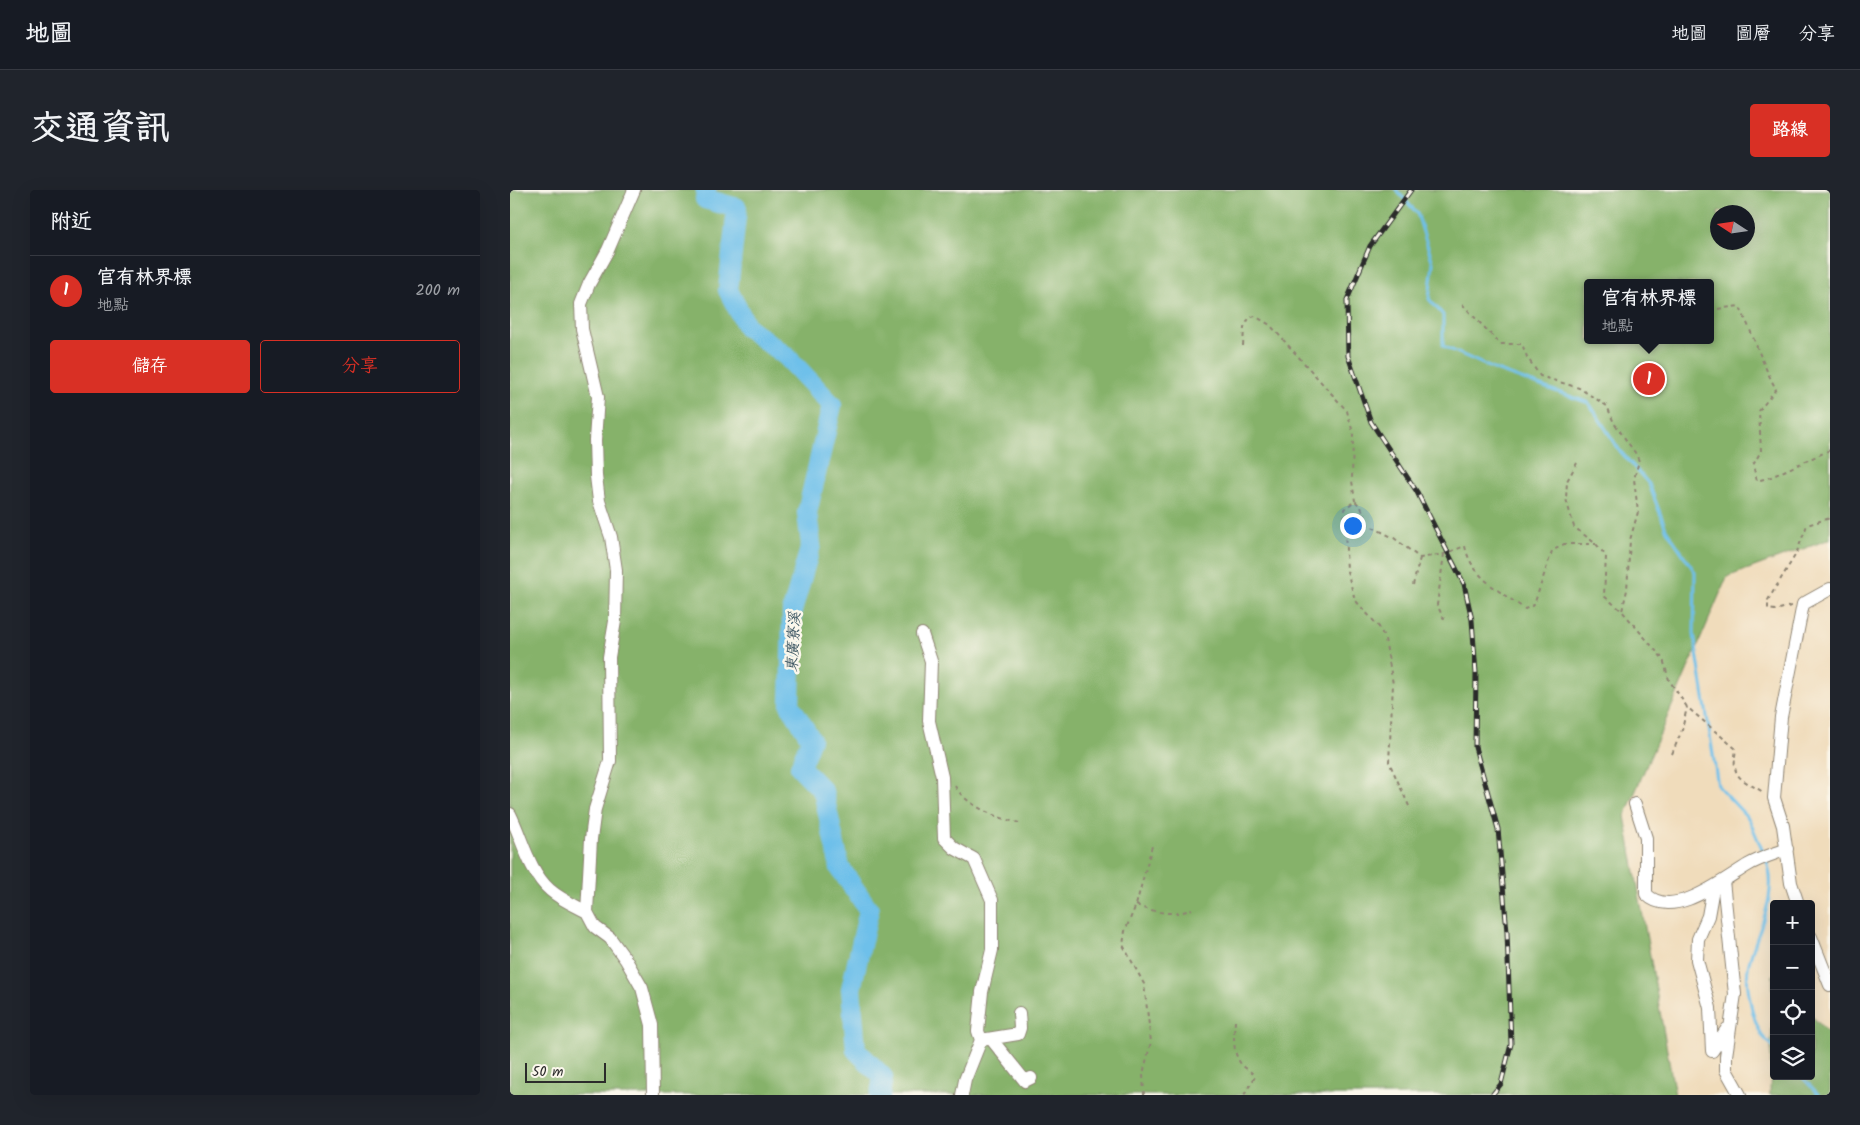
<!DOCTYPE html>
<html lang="zh-TW">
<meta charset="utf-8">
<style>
body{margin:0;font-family:Kalam,"LXGW WenKai TC",sans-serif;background:#20242c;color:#f1f3f6}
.controls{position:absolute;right:15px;bottom:15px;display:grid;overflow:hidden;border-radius:5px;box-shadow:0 5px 20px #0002}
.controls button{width:45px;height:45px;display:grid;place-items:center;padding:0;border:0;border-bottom:1px solid #363941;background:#171b24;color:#f1f3f6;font:25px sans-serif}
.compass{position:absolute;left:1200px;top:15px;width:45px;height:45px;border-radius:50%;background:#171b24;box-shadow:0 5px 20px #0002;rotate:282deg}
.scale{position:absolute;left:15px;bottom:12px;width:81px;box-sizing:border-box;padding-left:5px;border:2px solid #2b2b2b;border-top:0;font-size:14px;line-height:18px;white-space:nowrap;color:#2b2b2b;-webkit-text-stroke:4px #fbf7ec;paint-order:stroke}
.you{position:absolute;left:842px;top:335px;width:18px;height:18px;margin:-12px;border:4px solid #fff;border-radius:50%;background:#1a73e8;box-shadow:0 0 0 8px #1a73e833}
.badge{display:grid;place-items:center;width:32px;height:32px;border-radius:50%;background:#d93025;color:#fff;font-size:16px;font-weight:700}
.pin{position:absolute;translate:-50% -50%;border:2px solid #fff;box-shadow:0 1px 5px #0006}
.popup{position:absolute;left:1074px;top:89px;width:130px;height:65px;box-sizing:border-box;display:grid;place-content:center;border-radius:5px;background:#171b24;filter:drop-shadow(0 1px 4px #0005);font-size:16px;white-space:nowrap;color:#9ea1a6}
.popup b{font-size:19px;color:#f1f3f6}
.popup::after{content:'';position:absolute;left:50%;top:100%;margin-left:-10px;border:10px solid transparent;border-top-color:#171b24}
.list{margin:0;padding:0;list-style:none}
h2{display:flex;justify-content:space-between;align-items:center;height:65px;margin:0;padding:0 20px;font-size:21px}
h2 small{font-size:16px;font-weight:400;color:#9ea1a6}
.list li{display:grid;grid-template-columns:32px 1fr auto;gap:15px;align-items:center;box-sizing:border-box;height:70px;padding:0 20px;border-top:1px solid #363941}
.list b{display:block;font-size:19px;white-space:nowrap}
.list p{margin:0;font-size:16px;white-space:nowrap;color:#9ea1a6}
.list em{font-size:16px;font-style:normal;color:#9ea1a6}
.actions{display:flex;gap:10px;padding:15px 20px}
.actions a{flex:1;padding:11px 0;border:1px solid #d93025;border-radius:5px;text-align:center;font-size:18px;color:#d93025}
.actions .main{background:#d93025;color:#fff}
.icon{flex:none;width:28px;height:28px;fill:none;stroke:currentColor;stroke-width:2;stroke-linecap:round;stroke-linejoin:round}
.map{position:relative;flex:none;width:1320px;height:905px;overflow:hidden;border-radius:5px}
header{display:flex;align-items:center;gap:30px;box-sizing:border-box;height:70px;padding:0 25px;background:#171b24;border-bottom:1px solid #363941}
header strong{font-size:24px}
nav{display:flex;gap:28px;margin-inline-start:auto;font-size:18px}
.intro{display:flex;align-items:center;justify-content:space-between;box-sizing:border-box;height:120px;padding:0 30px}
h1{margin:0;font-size:35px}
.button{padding:12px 22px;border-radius:5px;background:#d93025;color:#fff;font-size:18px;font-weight:700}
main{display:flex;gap:30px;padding:0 30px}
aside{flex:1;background:#171b24;border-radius:5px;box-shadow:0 5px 20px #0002}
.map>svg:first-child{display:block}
.forest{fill:#86b26a;stroke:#586e4a;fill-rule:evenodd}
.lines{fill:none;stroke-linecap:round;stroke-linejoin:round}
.stream{stroke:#6ec0ea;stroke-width:3}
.river{stroke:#6ec0ea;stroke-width:20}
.minor-casing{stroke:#8e8473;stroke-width:14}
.path{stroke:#8e8473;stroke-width:2;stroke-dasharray:4 4;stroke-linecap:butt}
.minor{stroke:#fff;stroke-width:12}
.rail-casing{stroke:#2b2b2b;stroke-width:5}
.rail{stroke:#fbf7ec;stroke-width:3;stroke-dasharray:9;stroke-linecap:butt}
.labels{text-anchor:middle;stroke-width:5;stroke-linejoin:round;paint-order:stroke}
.water-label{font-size:15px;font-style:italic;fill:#3f5864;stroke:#fbf7ec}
</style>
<header>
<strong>地圖</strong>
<nav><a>地圖</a><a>圖層</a><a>分享</a></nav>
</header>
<div class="intro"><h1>交通資訊</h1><a class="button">路線</a></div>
<main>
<aside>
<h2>附近<small></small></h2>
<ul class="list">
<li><span class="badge">1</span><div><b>官有林界標</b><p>地點</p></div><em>200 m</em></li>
</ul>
<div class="actions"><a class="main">儲存</a><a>分享</a></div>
</aside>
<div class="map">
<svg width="1320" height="905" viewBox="0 0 1320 905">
<rect width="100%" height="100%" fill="#fbf7ec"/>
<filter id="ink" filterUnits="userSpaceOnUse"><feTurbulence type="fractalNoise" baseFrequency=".02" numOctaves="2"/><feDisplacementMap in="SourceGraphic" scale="10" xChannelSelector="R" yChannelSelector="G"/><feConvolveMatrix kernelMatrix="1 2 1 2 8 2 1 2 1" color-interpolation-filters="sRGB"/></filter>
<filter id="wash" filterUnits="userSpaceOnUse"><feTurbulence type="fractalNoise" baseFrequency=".0096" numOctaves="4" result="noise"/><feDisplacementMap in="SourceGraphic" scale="20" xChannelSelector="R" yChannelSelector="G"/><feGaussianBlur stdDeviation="1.12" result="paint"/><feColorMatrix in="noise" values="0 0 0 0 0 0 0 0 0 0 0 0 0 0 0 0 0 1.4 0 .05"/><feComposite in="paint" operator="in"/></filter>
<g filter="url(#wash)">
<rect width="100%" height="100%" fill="#f0dcbb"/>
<path class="forest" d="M 0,0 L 1320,0 L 1320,349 L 1217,387 L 1115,626 L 1165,905 L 0,905 ZM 1208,22 L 1238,22 L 1238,52 L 1208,52 ZM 1078,93 L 1200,93 L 1200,150 L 1078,150 Z
M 1263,784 L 1264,886 L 1301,886 L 1301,825 L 1320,845 L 1320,905 L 1260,905 Z"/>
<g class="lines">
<path class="stream" d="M 886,0 L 907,23 L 923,73 L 919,109 L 933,125 L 933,156 L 986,180 L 1079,213 L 1110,261 L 1139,294 L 1156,339 L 1185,382 L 1184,444 L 1208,596 L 1239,629 L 1254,664
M 1256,670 C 1270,703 1247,741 1239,773 C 1234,791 1242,827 1251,844 C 1254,849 1260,853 1264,858
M 1291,886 L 1309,905"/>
<path class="river" d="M 196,0 L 195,9 L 227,18 L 218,100 L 237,137 L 276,166 L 322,215 L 297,323 L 301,355 L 282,421 L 280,515 L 301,549 L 290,577 L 313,601 L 330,678 L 359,720 L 341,799 L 346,860 L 373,887 L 370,905"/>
</g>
</g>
<g filter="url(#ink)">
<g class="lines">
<g class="minor-casing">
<path id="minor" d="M 124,0 L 98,60 L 79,94 L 71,114 L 72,139 L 88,207 L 85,250 L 86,286 L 89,311 L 101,347 L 106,380 L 105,431 L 99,467 L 100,571 L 85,619 L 81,649 L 77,722 L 85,737 L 100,748 L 116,770 L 132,798 L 142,835 L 143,905
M 412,444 L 421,471 L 419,531 L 432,587 L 434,648 L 444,658 L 464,669 L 482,710 L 482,760 L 472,802 L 468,841 L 471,850 L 455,890 L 452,905
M 1125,614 L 1136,648 L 1136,704 C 1162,731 1213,690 1238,675 C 1250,668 1264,664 1277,659
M 0,624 C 12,648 19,682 40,700 C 50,709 64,715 77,722
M 1213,691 L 1225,804 L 1216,866 L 1216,880 L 1230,905
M 1203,698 L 1198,726 L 1188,749 L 1187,770 L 1200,818 L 1202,861 L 1217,839
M 1288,714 L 1281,693 L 1273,636 L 1264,608 L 1271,527 L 1293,414 L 1320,399
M 1301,747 L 1320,795
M 471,850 L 508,844 L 510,838 L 509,823
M 482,850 L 515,891 L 521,888"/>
</g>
<path class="path" d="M 952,114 L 990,154 L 1012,154 L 1017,167 L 1030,186 L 1069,198 L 1097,216 L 1104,233 L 1126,264 L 1129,271 L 1124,289 L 1128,322 L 1120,350 L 1117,400 L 1112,421
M 1200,120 L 1229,116 C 1243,143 1251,172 1266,199 L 1249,221 L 1251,261 L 1243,275 L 1247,291 L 1261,287 L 1320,260
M 733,156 L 734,138 L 739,128 L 745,126 L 760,135 L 837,221 L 843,243 L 842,291 L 845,311
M 1067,273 L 1057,291 L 1056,309 L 1064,337 L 1086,354 L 1096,366 L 1094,406 L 1112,421 L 1153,469 L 1159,490 L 1177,517 L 1226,559 C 1221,589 1230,588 1253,602
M 934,364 L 927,415 L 936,433
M 903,395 L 910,368
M 1281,416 L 1265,420 L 1258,419 L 1258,410 L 1286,364 L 1297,335 L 1320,328
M 1162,564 L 1172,540 L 1177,517
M 445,596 C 456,616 489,629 510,633
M 899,616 L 879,572 L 883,494 L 875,449 L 869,437 L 845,410 L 837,381 L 834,319 L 845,311 L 851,317 L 858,335 L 884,348 L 910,368 L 934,364 L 955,356 C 961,387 991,402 1015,419 L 1024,415 L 1042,361 L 1054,354 L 1086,354
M 626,715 C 644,722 664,727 682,719
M 725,831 C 724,845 722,862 731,874 C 735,879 741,880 745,887 L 734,905
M 634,905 L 633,884 L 641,852 L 634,794 L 613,755 L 615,741 L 626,715 L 642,656"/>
<use href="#minor" class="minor"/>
<g class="rail-casing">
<path id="rail" d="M 901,0 L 860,56 L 837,110 L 838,166 L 861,232 L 907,302 L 954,394 L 962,430 L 966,483 L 965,557 L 988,639 L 997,742 L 1001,854 L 991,894 L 982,905"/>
</g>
<use href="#rail" class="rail"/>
</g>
</g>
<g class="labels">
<g class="water-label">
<text transform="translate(283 452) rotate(-87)" y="5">東廣寮溪</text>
</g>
</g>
</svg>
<div class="controls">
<button>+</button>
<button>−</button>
<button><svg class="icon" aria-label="locate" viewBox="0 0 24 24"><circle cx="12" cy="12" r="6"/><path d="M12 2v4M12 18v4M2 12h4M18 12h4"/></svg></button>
<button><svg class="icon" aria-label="layers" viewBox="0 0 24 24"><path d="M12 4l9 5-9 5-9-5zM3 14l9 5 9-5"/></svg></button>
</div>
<svg class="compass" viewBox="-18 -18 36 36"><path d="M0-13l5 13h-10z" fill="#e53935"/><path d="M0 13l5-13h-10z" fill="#9ea1a6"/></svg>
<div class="scale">50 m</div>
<div class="you"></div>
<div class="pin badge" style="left:1139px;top:189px">1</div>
<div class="popup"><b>官有林界標</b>地點</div>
</div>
</main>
